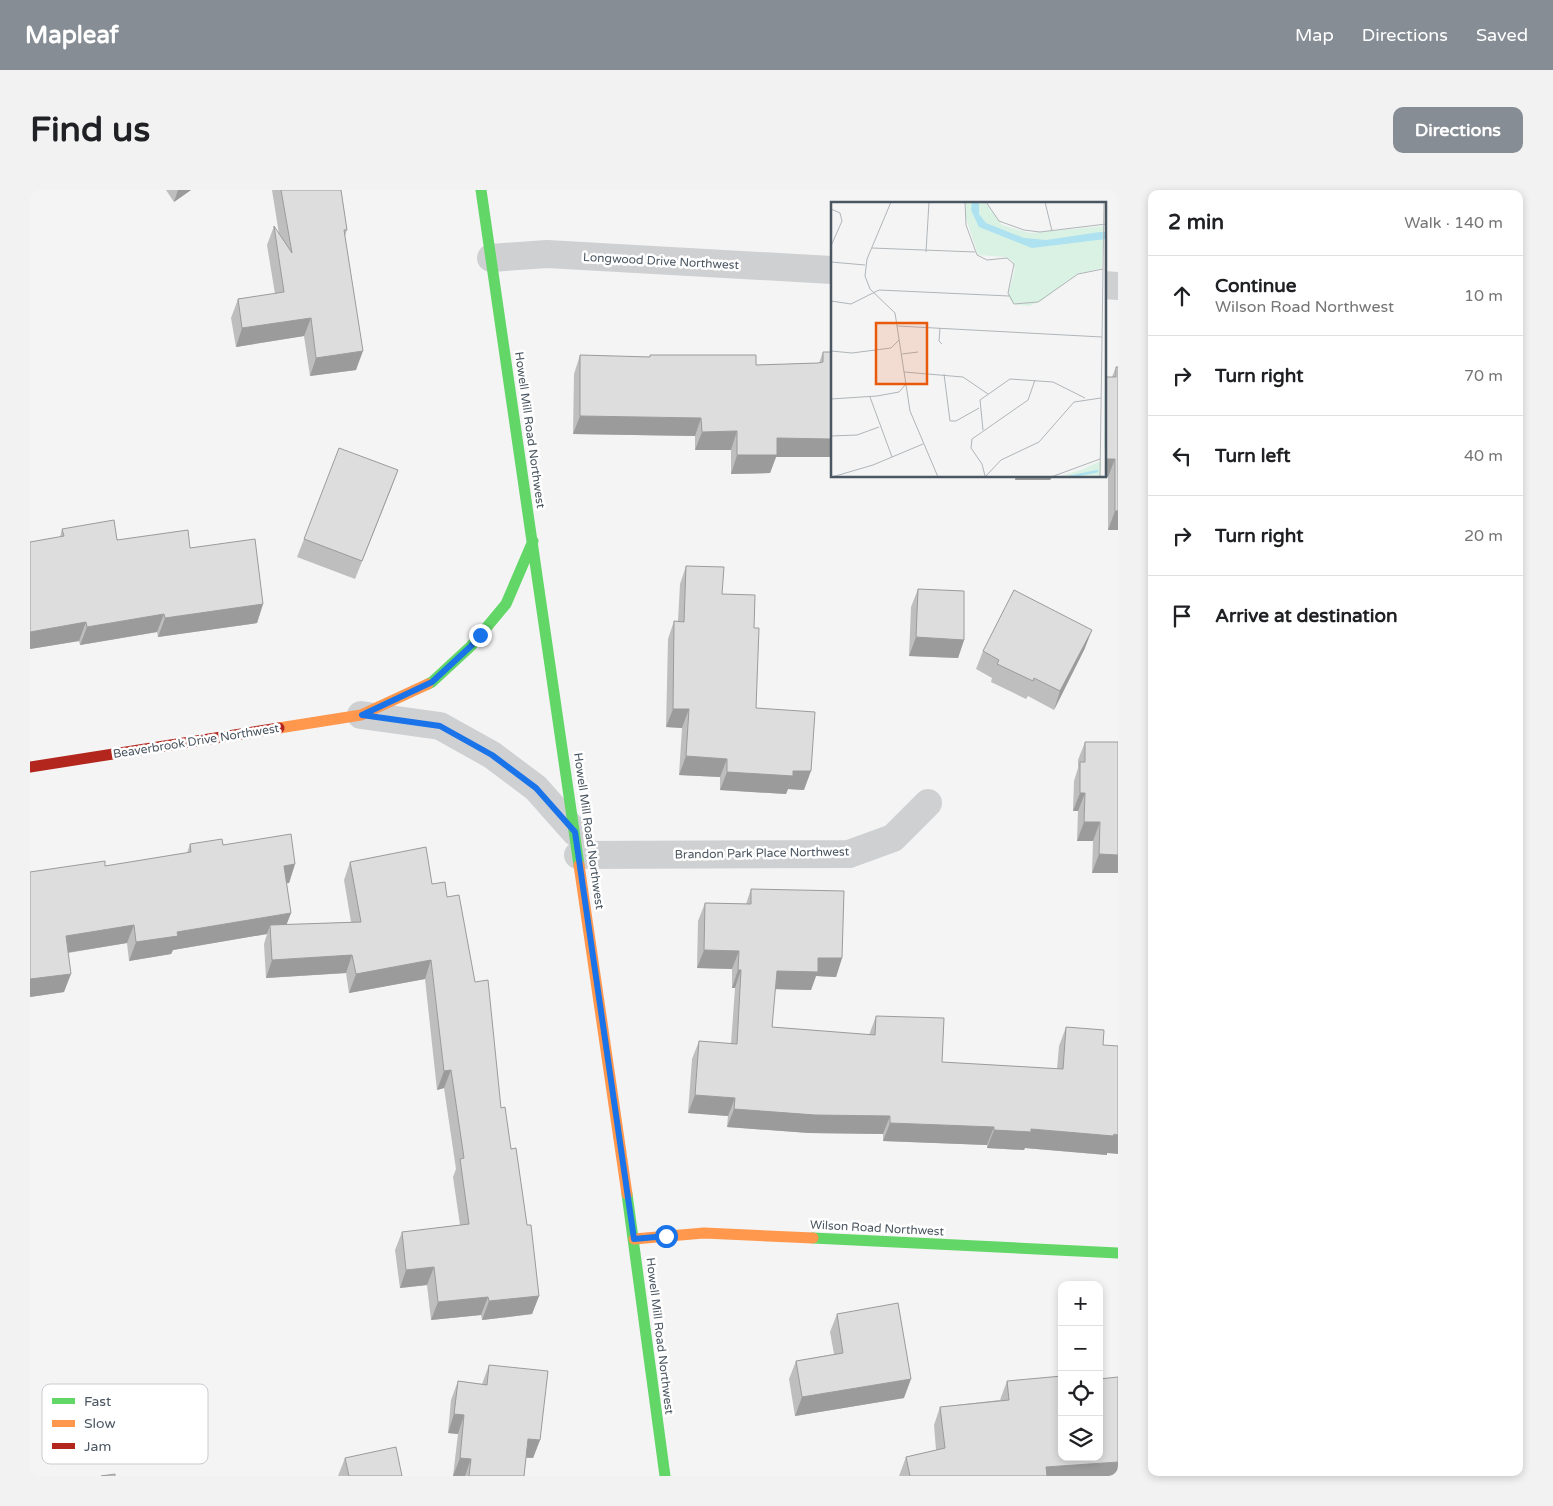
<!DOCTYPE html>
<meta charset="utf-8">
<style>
body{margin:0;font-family:"Varela Round",sans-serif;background:#f2f2f2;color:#202124}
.controls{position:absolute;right:15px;bottom:15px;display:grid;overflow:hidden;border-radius:10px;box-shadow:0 2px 8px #0003}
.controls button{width:45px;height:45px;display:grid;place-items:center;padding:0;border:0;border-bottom:1px solid #e0e0e0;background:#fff;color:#202124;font:25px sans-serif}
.stop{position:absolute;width:15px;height:15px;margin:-11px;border:4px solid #1a73e8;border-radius:50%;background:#fff}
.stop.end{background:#1a73e8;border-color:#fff;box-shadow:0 1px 5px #0008}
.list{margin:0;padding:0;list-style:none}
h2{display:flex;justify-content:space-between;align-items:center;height:65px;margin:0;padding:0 20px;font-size:21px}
h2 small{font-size:16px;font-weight:400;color:#757577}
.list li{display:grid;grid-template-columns:32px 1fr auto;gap:15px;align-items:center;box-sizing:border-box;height:80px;padding:0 20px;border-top:1px solid #e0e0e0}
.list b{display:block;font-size:19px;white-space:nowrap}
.list p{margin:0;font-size:16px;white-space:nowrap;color:#757577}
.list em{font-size:16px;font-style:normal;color:#757577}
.icon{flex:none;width:28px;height:28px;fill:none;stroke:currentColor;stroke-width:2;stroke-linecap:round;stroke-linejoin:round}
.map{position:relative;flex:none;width:1088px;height:1286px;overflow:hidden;border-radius:10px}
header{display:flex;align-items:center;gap:30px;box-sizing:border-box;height:70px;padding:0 25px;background:#868d94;color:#fff}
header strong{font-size:24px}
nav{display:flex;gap:28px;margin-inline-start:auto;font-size:18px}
.intro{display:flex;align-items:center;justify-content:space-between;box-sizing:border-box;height:120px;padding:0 30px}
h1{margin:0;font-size:35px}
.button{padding:12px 22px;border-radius:10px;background:#868d94;color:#fff;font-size:18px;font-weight:700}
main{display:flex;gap:30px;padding:0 30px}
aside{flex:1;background:#fff;border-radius:10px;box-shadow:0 2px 8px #0003}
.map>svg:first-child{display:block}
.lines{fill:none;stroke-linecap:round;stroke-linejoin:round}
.street{stroke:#ced0d2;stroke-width:28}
.fast{stroke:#63d668;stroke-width:11}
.slow{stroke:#ff974d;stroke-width:11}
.jam{stroke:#b3261e;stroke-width:11}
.wall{fill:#bebebf}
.shaded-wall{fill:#9b9b9b}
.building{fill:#ddddde;stroke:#9b9b9b}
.route{stroke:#1a73e8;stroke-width:6}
.labels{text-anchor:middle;stroke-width:5;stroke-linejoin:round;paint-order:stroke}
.street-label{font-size:12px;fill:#4a5661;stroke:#fff}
.inset-river{fill:none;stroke:#aee2f0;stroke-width:2.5}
.inset-road{fill:none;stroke:#b0b5b9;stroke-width:1}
.view{fill:#e8590c;fill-opacity:0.15;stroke:#e8590c;stroke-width:2.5}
.inset-edge{fill:none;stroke:#4a5661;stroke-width:2.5}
.key{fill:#fff;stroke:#c9ccd0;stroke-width:1}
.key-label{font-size:14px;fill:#4a5661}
</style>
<header>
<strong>Mapleaf</strong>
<nav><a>Map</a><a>Directions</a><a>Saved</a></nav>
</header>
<div class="intro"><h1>Find us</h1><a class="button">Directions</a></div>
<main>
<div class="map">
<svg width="1088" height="1286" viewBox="0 0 1088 1286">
<rect width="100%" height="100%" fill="#f4f4f4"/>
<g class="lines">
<path class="street" d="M 461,68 L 517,64 L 802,80
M 1074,95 L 1088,96
M 331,525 L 410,536 L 462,565 L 506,598 L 545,642
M 548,665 L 819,664 L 863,648 L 898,613"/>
<path class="fast" d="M 451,0 L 549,675
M 398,494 L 402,492 L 441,456 L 476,414 L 503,351
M 597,1004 L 635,1286
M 783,1048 L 1088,1063"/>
<path class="slow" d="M 249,538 L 331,525 L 398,494
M 549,675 L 597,1004
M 604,1049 L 674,1043 L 783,1048"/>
<path class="jam" d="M 0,577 L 249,538"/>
</g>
<path class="wall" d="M 136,0 L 161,0 L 144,12 Z
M 242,0 L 311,0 L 317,40 L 315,46 L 326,180 L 280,186 L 274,146 L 206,157 L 201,128 L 208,109 L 245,104 L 237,55 L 244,36 L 249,44 Z
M 793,162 L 802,162 L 802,267 L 746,267 L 740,283 L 701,284 L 701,260 L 665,260 L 665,246 L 543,244 L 544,184 L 550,165 L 726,175 L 789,173 Z
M 1086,177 L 1088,340 L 1078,340 L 1078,287 L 1022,287 L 1020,290 L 985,290 L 985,288 L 915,288 L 915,286 L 1074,286 L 1082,187 Z
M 368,280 L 325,389 L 267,367 L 274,349 Z
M 32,339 L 87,350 L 160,358 L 233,414 L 227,433 L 128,447 L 127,442 L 50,455 L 49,451 L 0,459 L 0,352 L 30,347 Z
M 656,376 L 692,404 L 724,438 L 726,518 L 774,600 L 758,599 L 756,604 L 690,600 L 690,587 L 649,585 L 652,538 L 636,537 L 638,449 L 644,431 L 648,431 L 650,394 Z
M 888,399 L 934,450 L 928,468 L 879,466 L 881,417 Z
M 1055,458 L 1024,520 L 998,506 L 996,509 L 961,492 L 962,488 L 946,479 L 953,461 Z
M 1055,552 L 1088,552 L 1088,683 L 1062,683 L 1063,651 L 1047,651 L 1048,621 L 1043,621 L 1044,591 L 1048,578 L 1048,570 Z
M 160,654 L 193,655 L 265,674 L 259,693 L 256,693 L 261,723 L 256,735 L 321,732 L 314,690 L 320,672 L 402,694 L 417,707 L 445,792 L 471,918 L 481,959 L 497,1035 L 509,1106 L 502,1124 L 452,1130 L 451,1125 L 401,1130 L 397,1095 L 370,1098 L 365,1060 L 372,1042 L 430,1035 L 423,987 L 426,979 L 414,898 L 407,900 L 395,789 L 319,803 L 316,783 L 236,788 L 234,754 L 237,744 L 143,760 L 141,764 L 99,771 L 97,753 L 38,763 L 34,802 L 0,807 L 75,676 L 157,663 Z
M 721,699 L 812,768 L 806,787 L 786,786 L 781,800 L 745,799 L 742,837 L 839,845 L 846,826 L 912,872 L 1027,879 L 1029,856 L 1036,837 L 1073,855 L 1077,963 L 1077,965 L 995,958 L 994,960 L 957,958 L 957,955 L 853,951 L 853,944 L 779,943 L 697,937 L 698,926 L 658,923 L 662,869 L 669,851 L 701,854 L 705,798 L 702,798 L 702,779 L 667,778 L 668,731 L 675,713 L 716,714 Z
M 807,1124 L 874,1208 L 765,1226 L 759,1189 L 766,1171 L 804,1164 L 800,1142 Z
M 459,1175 L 510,1250 L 503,1268 L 496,1268 L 494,1286 L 423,1286 L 428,1244 L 418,1243 L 421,1210 L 428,1191 L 452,1194 Z
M 977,1191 L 1088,1286 L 869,1286 L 876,1267 L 906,1260 L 904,1235 L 910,1217 L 970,1210 Z
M 315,1268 L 372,1286 L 308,1286 Z"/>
<path class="shaded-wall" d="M 148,0 L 161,0 L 144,12 Z
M 281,128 L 274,146 L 206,157 L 212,138 Z
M 333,161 L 326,180 L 280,186 L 286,168 Z
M 550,226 L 671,228 L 665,246 L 543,244 Z
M 707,241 L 701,260 L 665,260 L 672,242 Z
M 747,248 L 802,249 L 802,267 L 746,267 L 740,283 L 701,284 L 707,265 Z
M 1074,269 L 1085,269 L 1078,287 L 1022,287 L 1020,290 L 985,290 L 987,286 L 1074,286 Z
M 368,280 L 361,299 L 325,389 L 332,371 Z
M 916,286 L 986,286 L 985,288 L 915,288 Z
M 1085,321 L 1088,321 L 1088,340 L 1078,340 Z
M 233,414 L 227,433 L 128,447 L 135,428 Z
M 134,424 L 127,442 L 50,455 L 57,437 Z
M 56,432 L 49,451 L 0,459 L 0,442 Z
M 1062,440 L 1055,458 L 1024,520 L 1030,501 Z
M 886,447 L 934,450 L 928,468 L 879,466 Z
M 643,519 L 659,519 L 652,538 L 636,537 Z
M 656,566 L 697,569 L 690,587 L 649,585 Z
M 763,581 L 781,581 L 774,600 L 758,599 L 756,604 L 690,600 L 697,582 Z
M 1050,603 L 1055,603 L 1048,621 L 1043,621 Z
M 1054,632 L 1070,632 L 1063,651 L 1047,651 Z
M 1069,664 L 1088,665 L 1088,683 L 1062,683 Z
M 265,674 L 259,693 L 247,694 L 254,676 Z
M 261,723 L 254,741 L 240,735 L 237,744 L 143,760 L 141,764 L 99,771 L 106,752 L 147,742 Z
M 104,735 L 97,753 L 29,764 L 36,746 Z
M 674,760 L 709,761 L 702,779 L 667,778 Z
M 322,765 L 316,783 L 236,788 L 242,770 Z
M 788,768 L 812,768 L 806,787 L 786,786 L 781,800 L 740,799 L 747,781 Z
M 401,770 L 395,789 L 319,803 L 326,784 Z
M 708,780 L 711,780 L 705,798 L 702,798 Z
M 41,784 L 34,802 L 0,807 L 0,789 Z
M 421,880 L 414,898 L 407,900 L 414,881 Z
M 665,905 L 705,908 L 698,926 L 658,923 Z
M 704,919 L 860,926 L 853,944 L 779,943 L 697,937 Z
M 860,933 L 964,937 L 957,955 L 853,951 Z
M 1001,939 L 1088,945 L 1088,964 L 1077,963 L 1077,965 L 995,958 L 994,960 L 957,958 L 964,940 Z
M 404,1077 L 397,1095 L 370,1098 L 376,1080 Z
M 509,1106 L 502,1124 L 452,1130 L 459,1111 Z
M 458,1107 L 451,1125 L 401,1130 L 408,1112 Z
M 881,1189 L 874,1208 L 765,1226 L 772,1207 Z
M 424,1224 L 434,1225 L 428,1244 L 418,1243 Z
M 498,1249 L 510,1250 L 503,1268 L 492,1267 Z
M 430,1268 L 441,1269 L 435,1286 L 423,1286 Z
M 1088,1272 L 1088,1286 L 1013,1286 L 1016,1277 Z"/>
<path class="building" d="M 251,0 L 311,0 L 317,40 L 314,40 L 333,161 L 286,168 L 281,128 L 212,138 L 208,109 L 254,102 L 244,36 L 262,63 Z
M 793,162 L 802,162 L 802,249 L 747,248 L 747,265 L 707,265 L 707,241 L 672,242 L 671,228 L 550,226 L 550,165 L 620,167 L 620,165 L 726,165 L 726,175 L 788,173 L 793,172 Z
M 1086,177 L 1088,177 L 1088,321 L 1085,321 L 1085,269 L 1074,269 L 1074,187 L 1086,187 Z
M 309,258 L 368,280 L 332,371 L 274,349 Z
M 84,330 L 87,350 L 158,340 L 160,358 L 225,349 L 233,414 L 135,428 L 134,424 L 57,437 L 56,432 L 0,442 L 0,352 L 34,346 L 32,339 Z
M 656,376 L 694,377 L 692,404 L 725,405 L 724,438 L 729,438 L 726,518 L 785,522 L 781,581 L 763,581 L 763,586 L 697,582 L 697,569 L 656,566 L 659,519 L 643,519 L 644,431 L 654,432 Z
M 888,399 L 934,401 L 934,450 L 886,447 Z
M 984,400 L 1062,440 L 1030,501 L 1004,488 L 1003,491 L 967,474 L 969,470 L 953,461 Z
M 1055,552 L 1088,552 L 1088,665 L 1069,664 L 1070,632 L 1054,632 L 1055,603 L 1050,603 L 1050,572 L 1055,572 Z
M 261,644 L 265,674 L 254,676 L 261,723 L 147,742 L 148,746 L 106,752 L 104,735 L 36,746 L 41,784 L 0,789 L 0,682 L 75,671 L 75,676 L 161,662 L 160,654 L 192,649 L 193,655 Z
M 396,657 L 402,694 L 415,692 L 417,707 L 429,705 L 445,792 L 458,790 L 471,918 L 475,917 L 481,959 L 486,958 L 497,1035 L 501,1035 L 509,1106 L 459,1111 L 458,1107 L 408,1112 L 404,1077 L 376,1080 L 372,1042 L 439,1034 L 430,969 L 434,968 L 421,880 L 414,881 L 401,770 L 326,784 L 322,765 L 242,770 L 240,735 L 331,732 L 320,672 Z
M 721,699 L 814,701 L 812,768 L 788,768 L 788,782 L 747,781 L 742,837 L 845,845 L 846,826 L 914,828 L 912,872 L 1033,879 L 1036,837 L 1074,840 L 1073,855 L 1088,856 L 1088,945 L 1084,944 L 1083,946 L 1001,939 L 1001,942 L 964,940 L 964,937 L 860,933 L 860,926 L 785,925 L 704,919 L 705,908 L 665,905 L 669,851 L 707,854 L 711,780 L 708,780 L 709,761 L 674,760 L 675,713 L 721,714 Z
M 868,1113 L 881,1189 L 772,1207 L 766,1171 L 813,1163 L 807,1124 Z
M 459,1175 L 518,1181 L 510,1250 L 498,1249 L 494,1286 L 439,1286 L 441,1269 L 430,1268 L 434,1225 L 424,1224 L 428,1191 L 457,1195 Z
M 1032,1186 L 1032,1267 L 1069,1267 L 1069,1189 L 1088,1187 L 1088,1272 L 1016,1277 L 1017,1286 L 880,1286 L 876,1267 L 915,1258 L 910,1217 L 979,1210 L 977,1191 Z
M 366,1257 L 372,1286 L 319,1286 L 315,1268 Z
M 85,1284 L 85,1286 L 71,1286 Z"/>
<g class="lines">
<path class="route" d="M 450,445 L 441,456 L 402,492 L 332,525 L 410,536 L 462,565 L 506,598 L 545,642 L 604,1049 L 636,1046"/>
</g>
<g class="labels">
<g class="street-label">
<text transform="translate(631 71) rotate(3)" y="4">Longwood Drive Northwest</text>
<text transform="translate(500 240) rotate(82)" y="4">Howell Mill Road Northwest</text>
<text transform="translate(166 551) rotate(-9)" y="4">Beaverbrook Drive Northwest</text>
<text transform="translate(559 641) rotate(82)" y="4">Howell Mill Road Northwest</text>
<text transform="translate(732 663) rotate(-1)" y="4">Brandon Park Place Northwest</text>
<text transform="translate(847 1038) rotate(3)" y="4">Wilson Road Northwest</text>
<text transform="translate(630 1146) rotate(83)" y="4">Howell Mill Road Northwest</text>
</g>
</g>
<g transform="translate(801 12)">
<rect width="275" height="275" fill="#f4f4f4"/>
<path d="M 135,0 L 154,0 L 171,23 L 199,31 L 273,24 L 271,66 L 246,72 L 210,99 L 198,104 L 182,102 L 177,94 L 184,67 L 182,59 L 175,55 L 147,53 L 134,13 ZM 275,70 L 275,259 L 273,243 ZM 270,259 L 270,275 L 226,275 L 250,268 Z" fill="#d9f2e3"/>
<path d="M 148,0 L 148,12 L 155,21 L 193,36 L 215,38 L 269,30 L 275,30 L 275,37 L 201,46 L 148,25 L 140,8 L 141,1 Z" fill="#aee2f0"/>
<path class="inset-river" d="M 238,275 L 267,269"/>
<path class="inset-road" d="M 60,0 L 36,57 L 34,74 L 39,87 L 64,111 L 79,209 L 107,275M 134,0 L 135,23 L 146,53 L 156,58 L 176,56 L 183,62 L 177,91 L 183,102 L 207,100 L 247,72 L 272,67M 155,0 L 168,19 L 193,28 L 209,30 L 275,22M 214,0 L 221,29M 0,7 L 9,11 L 11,19 L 0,44M 41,46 L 144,50M 95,50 L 98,0M 0,60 L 34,63M 0,99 L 20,102 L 48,88 L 178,94M 66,124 L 271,135M 109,126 L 108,139 L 111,142M 0,149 L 21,151 L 60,146 L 68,138M 71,152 L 87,150M 73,170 L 132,175 L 157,192M 113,172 L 119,219 L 125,219 L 148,206M 39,195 L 61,255M 0,197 L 46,194 L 68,190 L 74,183M 152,228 L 149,198 L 179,177 L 222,180 L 254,196M 0,234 L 26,233 L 48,225M 154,274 L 151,262 L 140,246 L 141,237 L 197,198 L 204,178M 1,275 L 42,263 L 92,242M 154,275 L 170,258 L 208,240 L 243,200 L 270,196M 220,275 L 269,257M 269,275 L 273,0"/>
<path class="view" d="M 45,121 L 96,121 L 96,182 L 45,182 Z"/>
<rect width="275" height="275" class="inset-edge"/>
</g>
<rect x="12" y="1194" width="166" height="80" rx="8" class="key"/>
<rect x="22" y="1208" width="23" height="6" fill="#63d668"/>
<rect x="22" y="1230" width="23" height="7" fill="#ff974d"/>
<rect x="22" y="1253" width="23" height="6" fill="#b3261e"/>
<g class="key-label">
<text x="54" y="1216">Fast</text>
<text x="54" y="1238">Slow</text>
<text x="54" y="1261">Jam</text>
</g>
</svg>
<div class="controls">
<button>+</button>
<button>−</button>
<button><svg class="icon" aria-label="locate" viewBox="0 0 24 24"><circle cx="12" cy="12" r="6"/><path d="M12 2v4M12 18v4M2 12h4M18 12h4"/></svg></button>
<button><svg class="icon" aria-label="layers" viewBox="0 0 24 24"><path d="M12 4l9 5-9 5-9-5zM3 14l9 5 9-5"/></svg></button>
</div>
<div class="stop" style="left:636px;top:1046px"></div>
<div class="stop end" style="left:450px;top:445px"></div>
</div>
<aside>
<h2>2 min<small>Walk · 140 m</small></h2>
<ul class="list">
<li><svg class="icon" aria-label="ahead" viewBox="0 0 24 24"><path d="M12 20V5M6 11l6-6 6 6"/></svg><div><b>Continue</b><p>Wilson Road Northwest</p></div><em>10 m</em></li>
<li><svg class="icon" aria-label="right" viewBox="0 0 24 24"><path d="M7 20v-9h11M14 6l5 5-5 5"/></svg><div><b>Turn right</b></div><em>70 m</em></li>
<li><svg class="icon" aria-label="left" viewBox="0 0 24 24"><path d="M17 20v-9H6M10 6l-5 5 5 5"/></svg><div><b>Turn left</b></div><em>40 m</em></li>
<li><svg class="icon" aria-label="right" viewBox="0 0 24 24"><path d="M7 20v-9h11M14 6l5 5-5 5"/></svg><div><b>Turn right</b></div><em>20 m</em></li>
<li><svg class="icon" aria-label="arrive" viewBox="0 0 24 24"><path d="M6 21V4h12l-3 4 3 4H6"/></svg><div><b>Arrive at destination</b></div></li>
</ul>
</aside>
</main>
